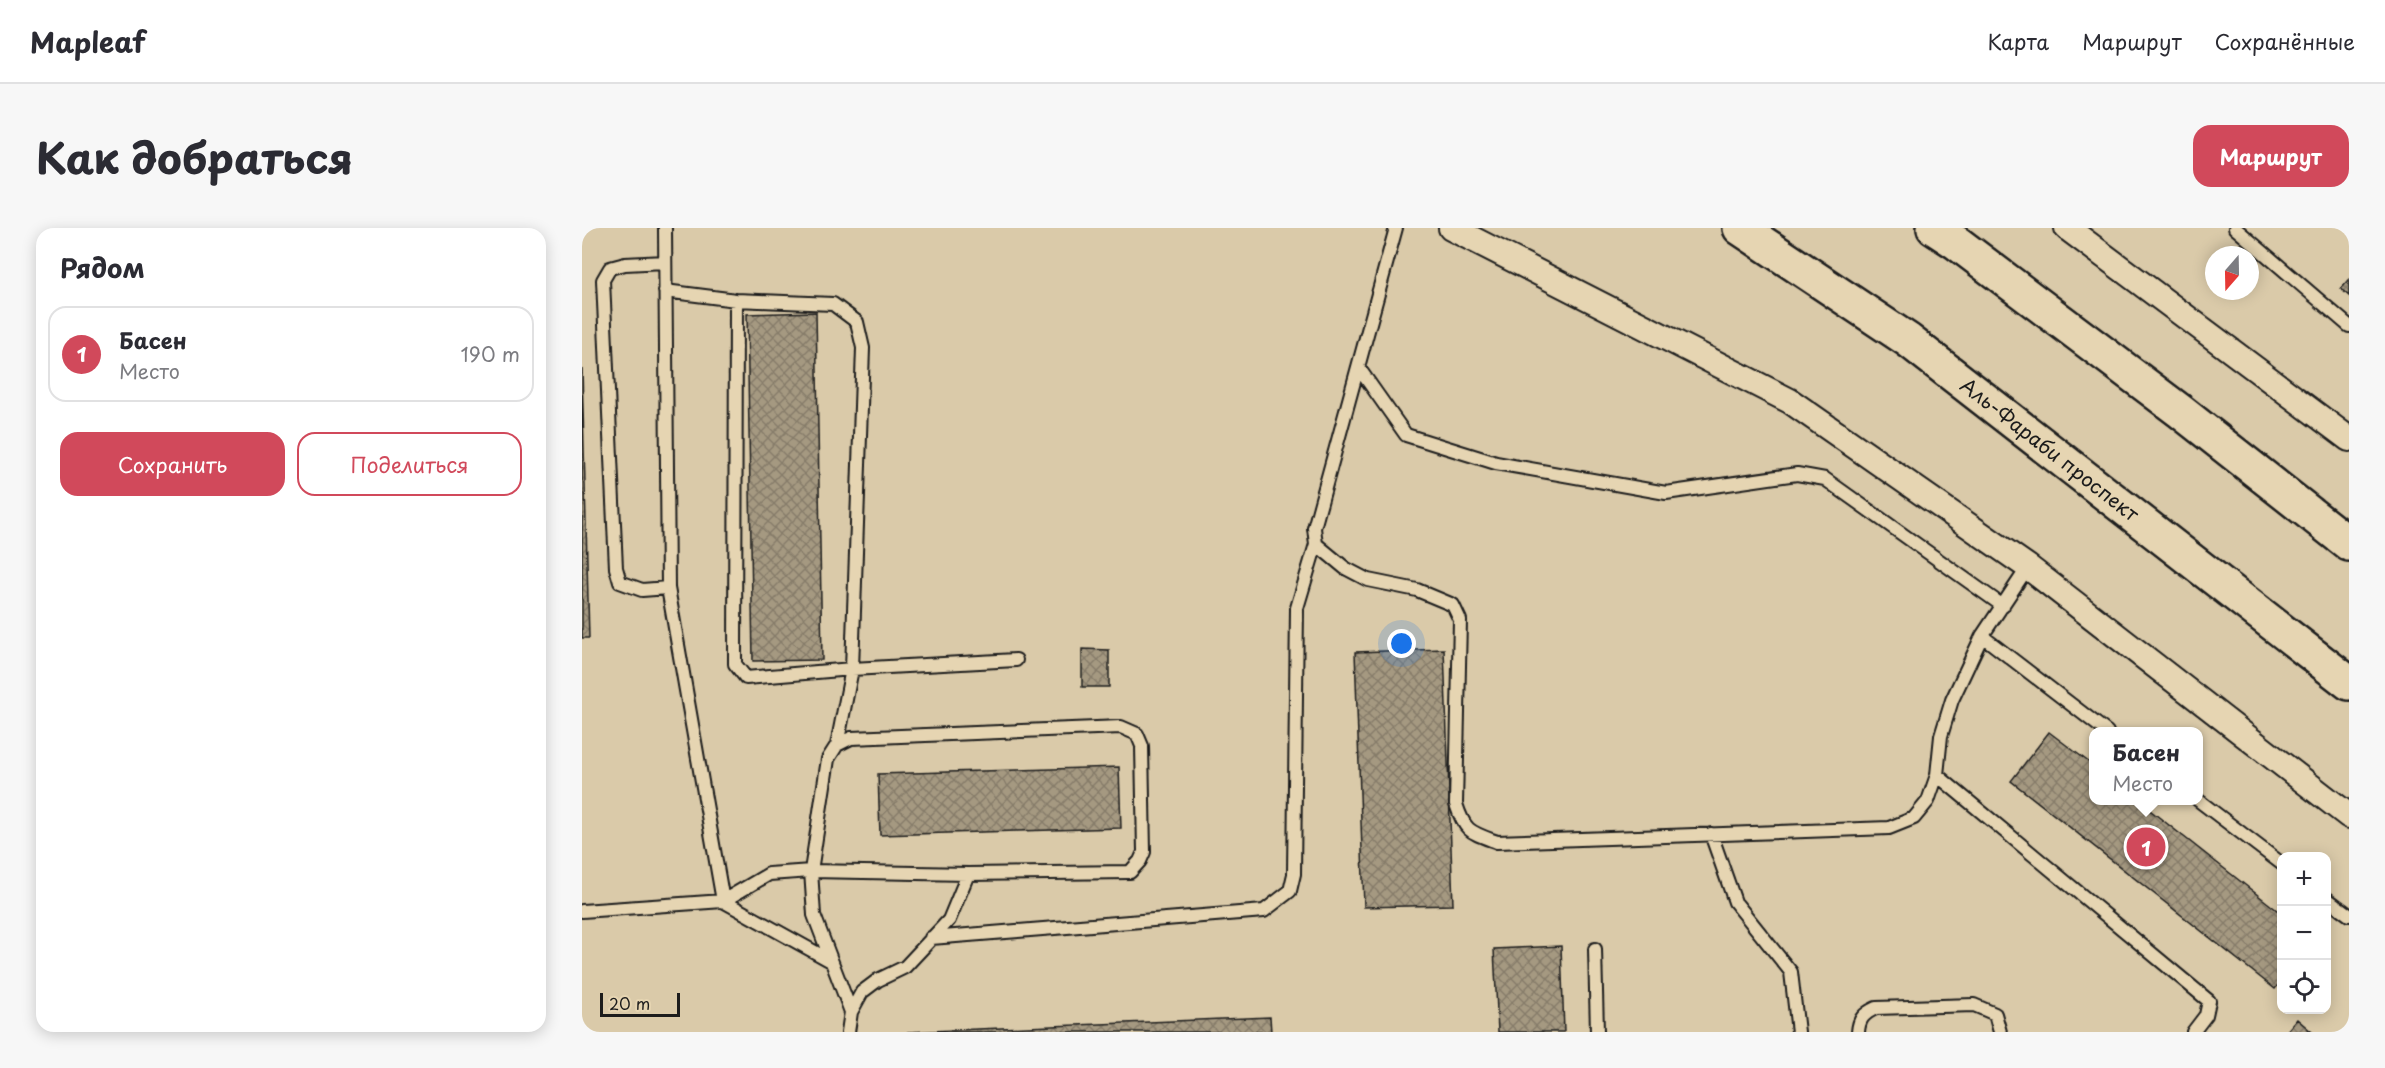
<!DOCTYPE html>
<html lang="ru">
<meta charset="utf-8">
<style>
body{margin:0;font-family:"Playpen Sans",sans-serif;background:#f7f7f7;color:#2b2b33}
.controls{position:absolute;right:18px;bottom:18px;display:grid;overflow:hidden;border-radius:12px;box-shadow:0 3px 15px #0003}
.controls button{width:54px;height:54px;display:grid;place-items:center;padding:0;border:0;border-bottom:2px solid #e1e1e2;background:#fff;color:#2b2b33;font:30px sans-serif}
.compass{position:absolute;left:1623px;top:18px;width:54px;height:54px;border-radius:50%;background:#fff;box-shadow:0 3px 15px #0003;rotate:200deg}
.scale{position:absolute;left:18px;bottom:15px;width:80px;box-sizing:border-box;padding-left:6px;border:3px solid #1c1c1c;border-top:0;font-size:16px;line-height:21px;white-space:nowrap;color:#1c1c1c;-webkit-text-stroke:4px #e6d5b2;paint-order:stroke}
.you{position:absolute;left:820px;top:416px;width:21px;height:21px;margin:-15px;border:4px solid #fff;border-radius:50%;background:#1a73e8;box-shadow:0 0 0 9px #1a73e833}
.badge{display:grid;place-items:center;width:39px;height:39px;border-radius:50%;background:#d1495b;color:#fff;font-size:20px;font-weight:700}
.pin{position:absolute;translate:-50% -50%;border:3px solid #fff;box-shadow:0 2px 6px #0006}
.popup{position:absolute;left:1507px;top:499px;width:114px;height:78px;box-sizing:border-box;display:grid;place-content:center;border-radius:12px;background:#fff;filter:drop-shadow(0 2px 4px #0005);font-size:20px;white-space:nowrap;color:#7c7c81}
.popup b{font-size:22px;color:#2b2b33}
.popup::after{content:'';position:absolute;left:50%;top:100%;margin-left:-12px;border:12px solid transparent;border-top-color:#fff}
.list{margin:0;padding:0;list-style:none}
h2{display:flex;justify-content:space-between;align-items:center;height:78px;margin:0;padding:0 24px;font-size:26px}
h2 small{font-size:20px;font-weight:400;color:#7c7c81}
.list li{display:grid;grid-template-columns:39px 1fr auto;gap:18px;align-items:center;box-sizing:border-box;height:96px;margin:0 12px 12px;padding:0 12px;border:2px solid #e1e1e2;border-radius:18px}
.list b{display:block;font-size:22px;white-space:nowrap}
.list p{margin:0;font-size:20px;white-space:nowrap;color:#7c7c81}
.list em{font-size:20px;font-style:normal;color:#7c7c81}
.actions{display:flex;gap:12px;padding:18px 24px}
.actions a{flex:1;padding:14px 0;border:2px solid #d1495b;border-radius:18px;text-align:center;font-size:21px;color:#d1495b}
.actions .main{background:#d1495b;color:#fff}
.icon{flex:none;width:33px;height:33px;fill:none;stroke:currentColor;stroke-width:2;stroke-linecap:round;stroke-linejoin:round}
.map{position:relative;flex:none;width:1767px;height:804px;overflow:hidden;border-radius:18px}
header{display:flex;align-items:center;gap:36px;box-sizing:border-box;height:84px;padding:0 30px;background:#fff;border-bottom:2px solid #e1e1e2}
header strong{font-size:28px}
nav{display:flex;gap:33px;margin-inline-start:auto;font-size:21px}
.intro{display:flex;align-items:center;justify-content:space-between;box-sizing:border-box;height:144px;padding:0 36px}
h1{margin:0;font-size:42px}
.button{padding:15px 27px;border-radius:18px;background:#d1495b;color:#fff;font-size:21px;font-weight:700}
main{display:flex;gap:36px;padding:0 36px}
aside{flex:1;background:#fff;border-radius:18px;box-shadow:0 3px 15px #0003}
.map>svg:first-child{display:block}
.building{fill:url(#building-cross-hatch);stroke:#1c1c1c;stroke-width:1.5}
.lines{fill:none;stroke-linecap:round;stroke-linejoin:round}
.lane-casing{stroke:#1c1c1c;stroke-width:16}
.street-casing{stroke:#1c1c1c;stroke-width:28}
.secondary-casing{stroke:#1c1c1c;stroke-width:38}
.lane{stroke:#e6d5b2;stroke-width:12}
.street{stroke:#e6d5b2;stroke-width:24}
.secondary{stroke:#e6d5b2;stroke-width:33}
.labels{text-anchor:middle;stroke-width:5;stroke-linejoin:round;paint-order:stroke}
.street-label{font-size:20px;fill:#1c1c1c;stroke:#e6d5b2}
</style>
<header>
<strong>Mapleaf</strong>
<nav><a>Карта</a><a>Маршрут</a><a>Сохранённые</a></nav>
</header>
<div class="intro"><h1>Как добраться</h1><a class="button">Маршрут</a></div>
<main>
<aside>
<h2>Рядом<small></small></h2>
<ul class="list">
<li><span class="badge">1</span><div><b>Басен</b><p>Место</p></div><em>190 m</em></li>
</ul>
<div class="actions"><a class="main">Сохранить</a><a>Поделиться</a></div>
</aside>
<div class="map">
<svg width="1767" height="804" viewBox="0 0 1767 804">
<defs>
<pattern id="building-cross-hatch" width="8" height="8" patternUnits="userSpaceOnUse" patternTransform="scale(1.5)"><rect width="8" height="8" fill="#a59981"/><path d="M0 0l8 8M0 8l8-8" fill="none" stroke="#867c69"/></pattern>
</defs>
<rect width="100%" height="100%" fill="#dacaa9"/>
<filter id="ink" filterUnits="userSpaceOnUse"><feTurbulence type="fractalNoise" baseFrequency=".0167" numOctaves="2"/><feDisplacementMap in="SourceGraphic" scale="12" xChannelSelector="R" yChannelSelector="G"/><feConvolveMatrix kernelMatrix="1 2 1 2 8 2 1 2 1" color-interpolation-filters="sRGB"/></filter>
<g filter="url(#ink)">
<path class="building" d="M 1767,52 L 1767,68 L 1759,61 Z
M 234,84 L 240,432 L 171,433 L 165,86 Z
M 0,141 L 7,410 L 0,410 Z
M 500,421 L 527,422 L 527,459 L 500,459 Z
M 862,421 L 871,677 L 782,679 L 773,424 Z
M 1467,504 L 1512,538 L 1512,572 L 1555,572 L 1700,686 L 1700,752 L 1693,761 L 1429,553 Z
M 1467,504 L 1512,538 L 1512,572 L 1555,572 L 1700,686 L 1700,752 L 1693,761 L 1429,553 Z
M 537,539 L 539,600 L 298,607 L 296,546 Z
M 979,718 L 982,804 L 916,804 L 912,721 Z
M 688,789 L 689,804 L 325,804 Z
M 1715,791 L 1730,804 L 1704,804 Z"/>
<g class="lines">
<g class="lane-casing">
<path id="lane" d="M 83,0 L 86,360 L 141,673 L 187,646 L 229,643 L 232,687 L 269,784 L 266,804
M 814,0 L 732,300 L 734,316 L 763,340 L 786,352 L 835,362 L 871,377 L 878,392 L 874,576 C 883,604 888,604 915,614 L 1307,600 L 1332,590 L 1346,573 L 1355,547 L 1359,508 L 1370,472 L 1400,408 L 1446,339
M 1653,0 L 1767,98
M 83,34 L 43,36 L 28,40 L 21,52 L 34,340 L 38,354 L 60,362 L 86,360
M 83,63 L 154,72 L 251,76 L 275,94 L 281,120 L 270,441 L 255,517
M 154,72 L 153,436 L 164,450 L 270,441 L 434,432
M 776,139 L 824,207 L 914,235 L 1084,265 L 1215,246 L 1243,251 L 1421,378
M 1400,408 L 1525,504
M 1355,547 L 1627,773 L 1624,787 L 1611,804
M 1616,572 L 1700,636
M 1129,606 L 1153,674 L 1209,744 L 1216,804
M 1744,670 L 1767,687
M 0,683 L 141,673 L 249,733
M 349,710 L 682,683 L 708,663 L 712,646 L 715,380 L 734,316
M 1013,721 L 1015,804
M 269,784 L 280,764 L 296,752 L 323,739 L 367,692 L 386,646 L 548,644 L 558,633 L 562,624 L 560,518 L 555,506 L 539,499 L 269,510 L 255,517 L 246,531 L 229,643 L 386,646
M 1276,804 C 1277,791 1281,786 1294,780 L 1392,777 L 1413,786 L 1418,804"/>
</g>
<g class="street-casing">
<path id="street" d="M 869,0 L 1208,173 L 1446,339 L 1767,588
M 1485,0 L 1767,211"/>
</g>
<g class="secondary-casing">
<g id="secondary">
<path id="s1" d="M 1158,0 L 1326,112 L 1767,455"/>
<path d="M 1352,0 L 1375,15 L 1598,183 L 1767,316"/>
</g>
</g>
<use href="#lane" class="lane"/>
<use href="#street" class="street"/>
<use href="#secondary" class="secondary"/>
</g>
</g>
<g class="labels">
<g class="street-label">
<text dy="7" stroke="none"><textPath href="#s1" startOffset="381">Аль-Фараби проспект</textPath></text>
</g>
</g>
</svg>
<div class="controls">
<button>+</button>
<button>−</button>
<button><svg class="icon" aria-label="locate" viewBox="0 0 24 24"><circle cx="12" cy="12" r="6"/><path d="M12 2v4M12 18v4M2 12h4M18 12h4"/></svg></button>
</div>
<svg class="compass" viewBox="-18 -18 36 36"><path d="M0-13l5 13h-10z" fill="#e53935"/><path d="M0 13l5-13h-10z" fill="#7c7c81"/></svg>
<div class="scale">20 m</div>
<div class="you"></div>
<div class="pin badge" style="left:1564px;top:619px">1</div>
<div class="popup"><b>Басен</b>Место</div>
</div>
</main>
